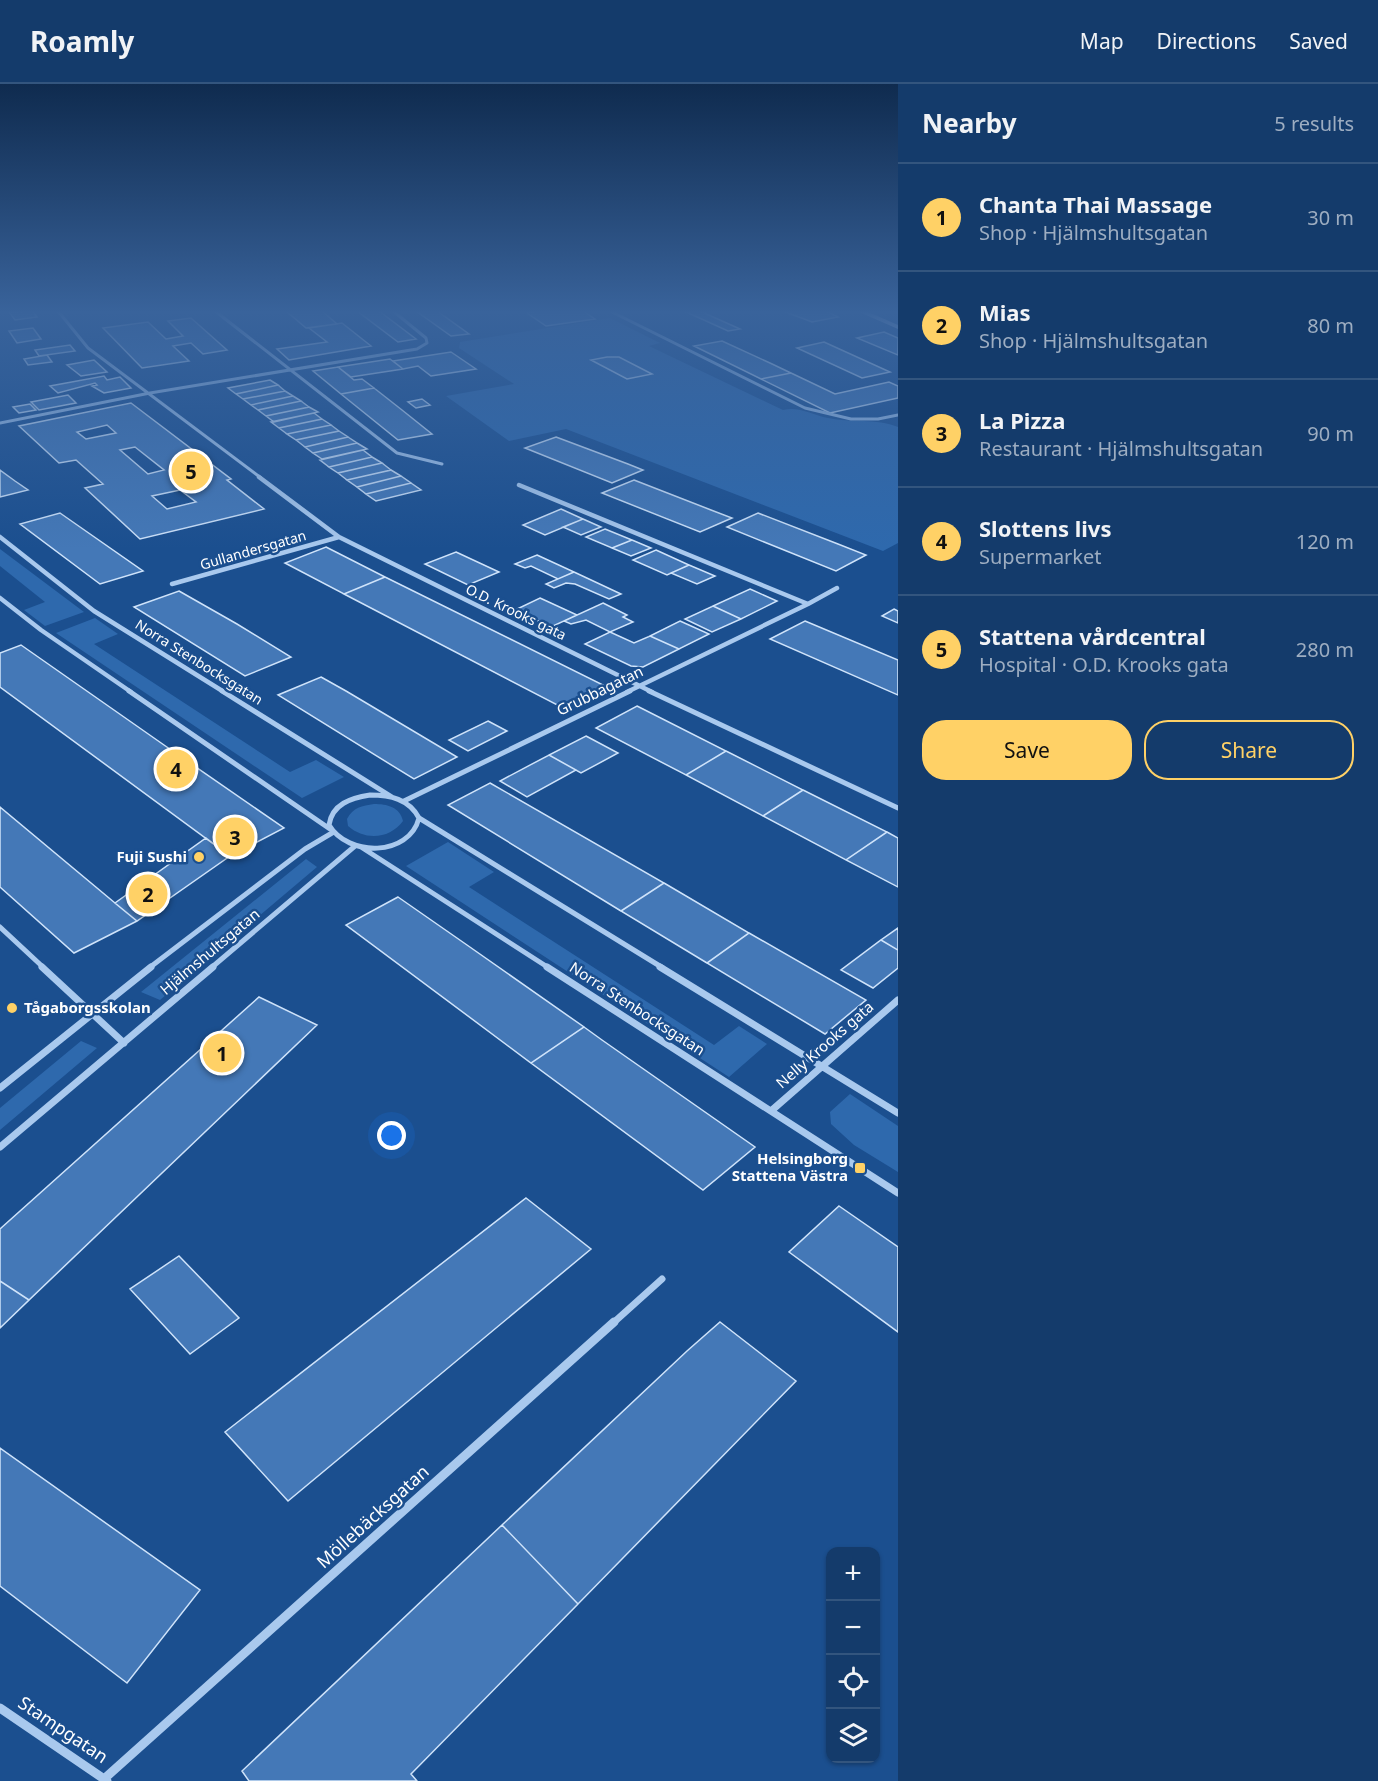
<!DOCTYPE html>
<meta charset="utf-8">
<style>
body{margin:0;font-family:"Noto Sans",sans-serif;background:#1d4271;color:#f1f3f6}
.controls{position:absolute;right:18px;bottom:18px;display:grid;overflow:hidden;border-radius:12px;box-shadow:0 2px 4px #0004}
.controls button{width:54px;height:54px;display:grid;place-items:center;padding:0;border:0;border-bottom:2px solid #33557e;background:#143b6b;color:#f1f3f6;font:30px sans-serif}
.you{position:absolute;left:392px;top:1052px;width:21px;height:21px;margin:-15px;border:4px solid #fff;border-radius:50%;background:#1a73e8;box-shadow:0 0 0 9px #1a73e833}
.badge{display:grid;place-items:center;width:39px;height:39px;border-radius:50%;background:#ffd166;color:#111;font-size:20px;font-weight:700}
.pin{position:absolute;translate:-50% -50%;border:3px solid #fff;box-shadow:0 2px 6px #0006}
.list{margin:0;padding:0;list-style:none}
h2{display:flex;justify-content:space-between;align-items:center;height:78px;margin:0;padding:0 24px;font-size:26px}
h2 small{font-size:20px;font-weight:400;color:#9dadc1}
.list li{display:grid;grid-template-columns:39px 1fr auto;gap:18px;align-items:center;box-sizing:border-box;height:108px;padding:0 24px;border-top:2px solid #33557e}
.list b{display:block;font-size:22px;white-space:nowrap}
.list p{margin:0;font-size:20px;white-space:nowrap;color:#9dadc1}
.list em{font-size:20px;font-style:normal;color:#9dadc1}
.actions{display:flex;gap:12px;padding:18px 24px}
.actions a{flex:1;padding:14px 0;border:2px solid #ffd166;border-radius:24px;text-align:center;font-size:21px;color:#ffd166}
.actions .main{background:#ffd166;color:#111}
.icon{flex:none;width:33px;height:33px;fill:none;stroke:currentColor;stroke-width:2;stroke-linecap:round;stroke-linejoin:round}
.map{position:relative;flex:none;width:898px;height:1697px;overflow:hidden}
header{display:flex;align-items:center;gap:36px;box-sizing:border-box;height:84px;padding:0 30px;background:#143b6b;border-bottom:2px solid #33557e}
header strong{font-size:28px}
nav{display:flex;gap:33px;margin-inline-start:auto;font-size:21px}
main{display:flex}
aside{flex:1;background:#143b6b}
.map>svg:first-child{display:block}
.green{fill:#2e69ad}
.building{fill:#4478b7;stroke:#cfe3fa;stroke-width:1.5;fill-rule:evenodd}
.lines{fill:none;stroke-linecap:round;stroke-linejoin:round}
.street-far4{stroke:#a9c9ee;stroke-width:3}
.street-far3{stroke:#a9c9ee;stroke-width:4.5}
.street-far2{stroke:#a9c9ee;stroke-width:5}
.street-far1{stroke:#a9c9ee;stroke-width:7}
.street{stroke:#a9c9ee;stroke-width:9}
.secondary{fill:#d6e6fa;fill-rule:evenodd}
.poi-dot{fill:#ffd166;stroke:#1b4f8f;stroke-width:2}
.labels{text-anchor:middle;stroke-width:5;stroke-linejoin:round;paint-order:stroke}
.far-street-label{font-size:14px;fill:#fff;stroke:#1b4f8f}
.street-label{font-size:15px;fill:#fff;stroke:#1b4f8f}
.poi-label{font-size:15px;font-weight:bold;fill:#fff;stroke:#1b4f8f;text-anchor:end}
.near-street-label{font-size:18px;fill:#fff;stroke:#1b4f8f}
</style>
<header>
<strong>Roamly</strong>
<nav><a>Map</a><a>Directions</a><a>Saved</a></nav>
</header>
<main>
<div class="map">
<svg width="898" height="1697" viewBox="0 0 898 1697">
<rect width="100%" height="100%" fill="#1b4f8f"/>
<path class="green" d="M 610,234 L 660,259 L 649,262 L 783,326 C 799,322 812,331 828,334 C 852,339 876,334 898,343 L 898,459 L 883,467 L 566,345 L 509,357 L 446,312 L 514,300 L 459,264 L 460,258 Z
M 0,465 L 84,528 L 45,542 L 24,526 L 45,518 L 0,482 Z
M 95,534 L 118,550 L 94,560 L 290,688 L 316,676 L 344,693 L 302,714 L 56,549 Z
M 374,720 C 387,720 400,723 403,737 C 390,755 365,757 348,742 L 347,735 C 353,723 362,722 374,720 Z
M 448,758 L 494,788 L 469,803 L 714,961 L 739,942 L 767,960 L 729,993 L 406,782 Z
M 306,775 L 317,783 L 160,916 L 141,908 Z
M 81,957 L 97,964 L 0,1046 L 0,1024 Z
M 850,1010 L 898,1042 L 898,1088 L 854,1061 L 831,1040 L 830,1028 Z"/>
<path class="building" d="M 33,227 L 37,233 L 15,236 L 9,228 Z
M 286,227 L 322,227 L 337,240 L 306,244 Z
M 357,227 L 379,227 L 416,255 L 398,258 Z
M 416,227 L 437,227 L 469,250 L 451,252 Z
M 538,227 L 583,227 L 595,235 L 546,242 L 527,229 Z
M 684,227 L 700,227 L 740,245 L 728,247 Z
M 783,227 L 826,227 L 838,233 L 812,238 Z
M 191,234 L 227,266 L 203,270 L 191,259 L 173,262 L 189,277 L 142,284 L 103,244 L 148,238 L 166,255 L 183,252 L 168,237 Z
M 342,239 L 371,262 L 289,276 L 277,265 L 327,258 L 309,244 Z
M 33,244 L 41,255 L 17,259 L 9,247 Z
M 884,248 L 898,254 L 898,271 L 857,254 Z
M 722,257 L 770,279 L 791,289 L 761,295 L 694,262 Z
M 824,258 L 890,288 L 862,294 L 797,264 Z
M 70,261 L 75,267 L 39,272 L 35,266 Z
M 451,268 L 476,285 L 431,292 L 418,282 L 403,285 L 393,277 Z
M 47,271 L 52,278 L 28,281 L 24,275 Z
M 607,273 L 619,273 L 652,290 L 627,295 L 591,276 Z
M 390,275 L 403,285 L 351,293 L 338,283 Z
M 94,276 L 107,288 L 81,292 L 67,281 Z
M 338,283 L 354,296 L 362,295 L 374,304 L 341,310 L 313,287 Z
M 791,289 L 835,310 L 889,298 L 898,302 L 898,314 L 830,329 L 761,295 Z
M 104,292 L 107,296 L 120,293 L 131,304 L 104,309 L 92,302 L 97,301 L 95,299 L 58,309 L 50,302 Z
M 270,296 L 278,301 L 236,310 L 228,304 Z
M 278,301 L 285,307 L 243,315 L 236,310 Z
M 374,304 L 402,326 L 432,350 L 398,356 L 341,310 Z
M 285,307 L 293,312 L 251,321 L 243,315 Z
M 68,311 L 76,319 L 39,326 L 31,318 Z
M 293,312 L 301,317 L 258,326 L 251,321 Z
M 422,315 L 430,321 L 416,324 L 408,318 Z
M 301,317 L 309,323 L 266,332 L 258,326 Z
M 131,319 L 231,395 L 227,396 L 264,425 L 140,455 L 85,404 L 103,400 L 76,376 L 59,379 L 19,342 ZM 107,341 L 116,349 L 86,355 L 77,348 ZM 135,363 L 164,386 L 148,390 L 120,366 ZM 180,406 L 196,418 L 167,425 L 152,412 Z
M 30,320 L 36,326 L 19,329 L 13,323 Z
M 309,323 L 318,328 L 274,338 L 266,332 Z
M 314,329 L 322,335 L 279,344 L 271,338 Z
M 322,335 L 331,341 L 287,350 L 279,344 Z
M 331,341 L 339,347 L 296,356 L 287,350 Z
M 339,347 L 348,353 L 305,363 L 296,356 Z
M 348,353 L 357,359 L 313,369 L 305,363 Z
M 556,353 L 628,380 L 643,386 L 612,399 L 525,364 Z
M 357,359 L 367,365 L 322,375 L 313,369 Z
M 363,366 L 372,373 L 329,383 L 320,376 Z
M 372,373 L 382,379 L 338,389 L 329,383 Z
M 382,379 L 391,386 L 347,396 L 338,389 Z
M 0,386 L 15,397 L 28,406 L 0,413 Z
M 391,386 L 401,392 L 357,403 L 347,396 Z
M 401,392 L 411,399 L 366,410 L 357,403 Z
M 634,396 L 711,426 L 732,434 L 700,448 L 602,409 Z
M 411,399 L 421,406 L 376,417 L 366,410 Z
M 561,425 L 583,435 L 545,451 L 523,441 Z
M 60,429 L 70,436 L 143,487 L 100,500 L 20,440 Z
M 758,429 L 838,460 L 866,471 L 836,487 L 727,443 Z
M 583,435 L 601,443 L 581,451 L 563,443 Z
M 605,445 L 632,456 L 612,464 L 586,453 Z
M 632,456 L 651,464 L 631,472 L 612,464 Z
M 326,463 L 385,493 L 344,510 L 285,479 Z
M 656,466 L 689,481 L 667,491 L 633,476 Z
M 456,468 L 499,488 L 468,501 L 425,480 Z
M 537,471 L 574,488 L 558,495 L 531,482 L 525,484 L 515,480 Z
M 689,481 L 715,492 L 697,500 L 671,489 Z
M 574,488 L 621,510 L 609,515 L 575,500 L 566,499 L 554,504 L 546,500 Z
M 385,493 L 605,602 L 563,624 L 344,510 Z
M 750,505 L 777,517 L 741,535 L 713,522 Z
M 179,507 L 237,540 L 291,573 L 245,592 L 134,523 Z
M 540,514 L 577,531 L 551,543 L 515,526 Z
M 603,519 L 627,531 L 623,533 L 633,538 L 610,548 L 586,536 L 571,540 L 564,537 Z
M 713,522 L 741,535 L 712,548 L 685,535 Z
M 894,525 L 898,527 L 898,539 L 882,532 Z
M 680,537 L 709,550 L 679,565 L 650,552 Z
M 805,537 L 898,576 L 898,611 L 770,555 Z
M 610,548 L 634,559 L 650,552 L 679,565 L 643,583 L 631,582 L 585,560 Z
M 21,561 L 164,661 L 284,744 L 230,772 L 0,603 L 0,569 Z
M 321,593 L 346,607 L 457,673 L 414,695 L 278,611 Z
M 637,622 L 726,667 L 686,691 L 596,644 Z
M 488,637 L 507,647 L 468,667 L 449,656 Z
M 586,652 L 618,669 L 581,689 L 549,671 Z
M 726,667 L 803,706 L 763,732 L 686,691 Z
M 549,671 L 576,686 L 527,713 L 500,697 Z
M 490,699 L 664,799 L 621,827 L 448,721 Z
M 803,706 L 887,748 L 846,776 L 763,732 Z
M 0,723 L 115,819 L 137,837 L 74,869 L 0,803 Z
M 887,748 L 898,754 L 898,803 L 846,776 Z
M 206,754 L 230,772 L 137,837 L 115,819 Z
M 664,799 L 749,849 L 707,879 L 621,827 Z
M 398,813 L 467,861 L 584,943 L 531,979 L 346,841 Z
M 898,844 L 898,866 L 881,856 Z
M 749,849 L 866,916 L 825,950 L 707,879 Z
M 881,856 L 898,866 L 898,884 L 873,904 L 841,886 Z
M 259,913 L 317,941 L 29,1216 L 0,1197 L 0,1145 Z
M 584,943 L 602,956 L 755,1063 L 703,1106 L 531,979 Z
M 526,1114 L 591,1165 L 288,1417 L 225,1348 Z
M 839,1122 L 898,1163 L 898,1248 L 789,1168 Z
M 179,1172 L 239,1234 L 190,1270 L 130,1205 Z
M 0,1197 L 29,1216 L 0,1244 Z
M 720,1238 L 796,1297 L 578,1520 L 502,1441 L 687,1267 Z
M 0,1364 L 200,1506 L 127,1599 L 0,1502 Z
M 502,1441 L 578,1520 L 411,1690 L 417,1697 L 249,1697 L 242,1687 Z"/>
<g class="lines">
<path class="street-far4" d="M 58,227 L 88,264 L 261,394
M 215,227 L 397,369 L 442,380
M 610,227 L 805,324 L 851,335 L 878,335 L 898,331
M 0,339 L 150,309 L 417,265 L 427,259 L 426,254 L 393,227"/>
<path class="street-far3" d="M 259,393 L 339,453 L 652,608
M 519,401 L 808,520 L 627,608
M 0,453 L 94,527 L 224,608
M 172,500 L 339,453
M 0,514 L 41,546 L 131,608
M 808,520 L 837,504"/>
<path class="street-far2" d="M 129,607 L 330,745
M 222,607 L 392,713
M 649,607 L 898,724
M 370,711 C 390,711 409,715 419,734 C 409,773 348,773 329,741 C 332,720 351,714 370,711 Z
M 404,717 L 630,607
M 419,734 L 663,884
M 361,763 L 549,884
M 0,843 L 44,884
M 149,884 L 305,765 L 332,749
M 211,884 L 355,762"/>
<path class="street-far1" d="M 42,883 L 124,959
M 547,883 L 898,1109
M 660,883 L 898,1029
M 0,1004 L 151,883
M 771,1027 L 898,916
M 0,1063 L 213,883
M 612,1240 L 662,1195"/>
<path class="street" d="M 0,1624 L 107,1697
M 105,1694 L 614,1238"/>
<path class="secondary" d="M 857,227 L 866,227 L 898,241 L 898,245 Z"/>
</g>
<linearGradient id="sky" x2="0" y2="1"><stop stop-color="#0f2b4f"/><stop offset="0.49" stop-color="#39639b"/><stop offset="1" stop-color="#39639b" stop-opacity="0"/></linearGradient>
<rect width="898" height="465" fill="url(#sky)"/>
<g class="poi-dot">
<circle cx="199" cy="773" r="6"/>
<circle cx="12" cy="924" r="6"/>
<rect x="854" y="1078" width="12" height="12" rx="3"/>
</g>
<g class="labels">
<g class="far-street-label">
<text transform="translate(253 466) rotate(-16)" y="5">Gullandersgatan</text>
<text transform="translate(516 528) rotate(26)" y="5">O.D. Krooks gata</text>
<text transform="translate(199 578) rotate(32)" y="5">Norra Stenbocksgatan</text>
</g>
<g class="street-label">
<text transform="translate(600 607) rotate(-26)" y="5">Grubbagatan</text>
<text transform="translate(210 868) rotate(-40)" y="5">Hjälmshultsgatan</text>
<text transform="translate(637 925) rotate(33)" y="5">Norra Stenbocksgatan</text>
<text transform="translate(825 961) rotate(-41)" y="5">Nelly Krooks gata</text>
</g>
<g class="poi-label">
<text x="187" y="778">Fuji Sushi</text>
<text x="24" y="929" text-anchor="start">Tågaborgsskolan</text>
<text x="848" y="1080">Helsingborg<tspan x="848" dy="17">Stattena Västra</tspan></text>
</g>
<g class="near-street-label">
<text transform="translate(373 1433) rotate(-42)" y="6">Möllebäcksgatan</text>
<text transform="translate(63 1646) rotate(34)" y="6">Stampgatan</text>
</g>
</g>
</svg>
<div class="controls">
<button>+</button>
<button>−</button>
<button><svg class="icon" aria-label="locate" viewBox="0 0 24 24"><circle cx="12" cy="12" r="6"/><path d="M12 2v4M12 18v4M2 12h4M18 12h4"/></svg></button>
<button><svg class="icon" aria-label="layers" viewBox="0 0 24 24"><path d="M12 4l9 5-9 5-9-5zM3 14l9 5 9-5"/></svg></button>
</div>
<div class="you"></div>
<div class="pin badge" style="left:222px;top:969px">1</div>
<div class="pin badge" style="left:148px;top:810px">2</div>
<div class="pin badge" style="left:235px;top:753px">3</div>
<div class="pin badge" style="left:176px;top:685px">4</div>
<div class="pin badge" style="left:191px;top:387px">5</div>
</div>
<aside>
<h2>Nearby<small>5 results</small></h2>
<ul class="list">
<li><span class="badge">1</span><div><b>Chanta Thai Massage</b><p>Shop · Hjälmshultsgatan</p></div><em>30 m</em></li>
<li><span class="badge">2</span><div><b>Mias</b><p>Shop · Hjälmshultsgatan</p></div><em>80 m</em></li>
<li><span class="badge">3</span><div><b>La Pizza</b><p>Restaurant · Hjälmshultsgatan</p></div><em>90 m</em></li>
<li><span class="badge">4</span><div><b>Slottens livs</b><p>Supermarket</p></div><em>120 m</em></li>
<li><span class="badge">5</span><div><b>Stattena vårdcentral</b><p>Hospital · O.D. Krooks gata</p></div><em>280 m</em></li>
</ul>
<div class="actions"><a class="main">Save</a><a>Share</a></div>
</aside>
</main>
